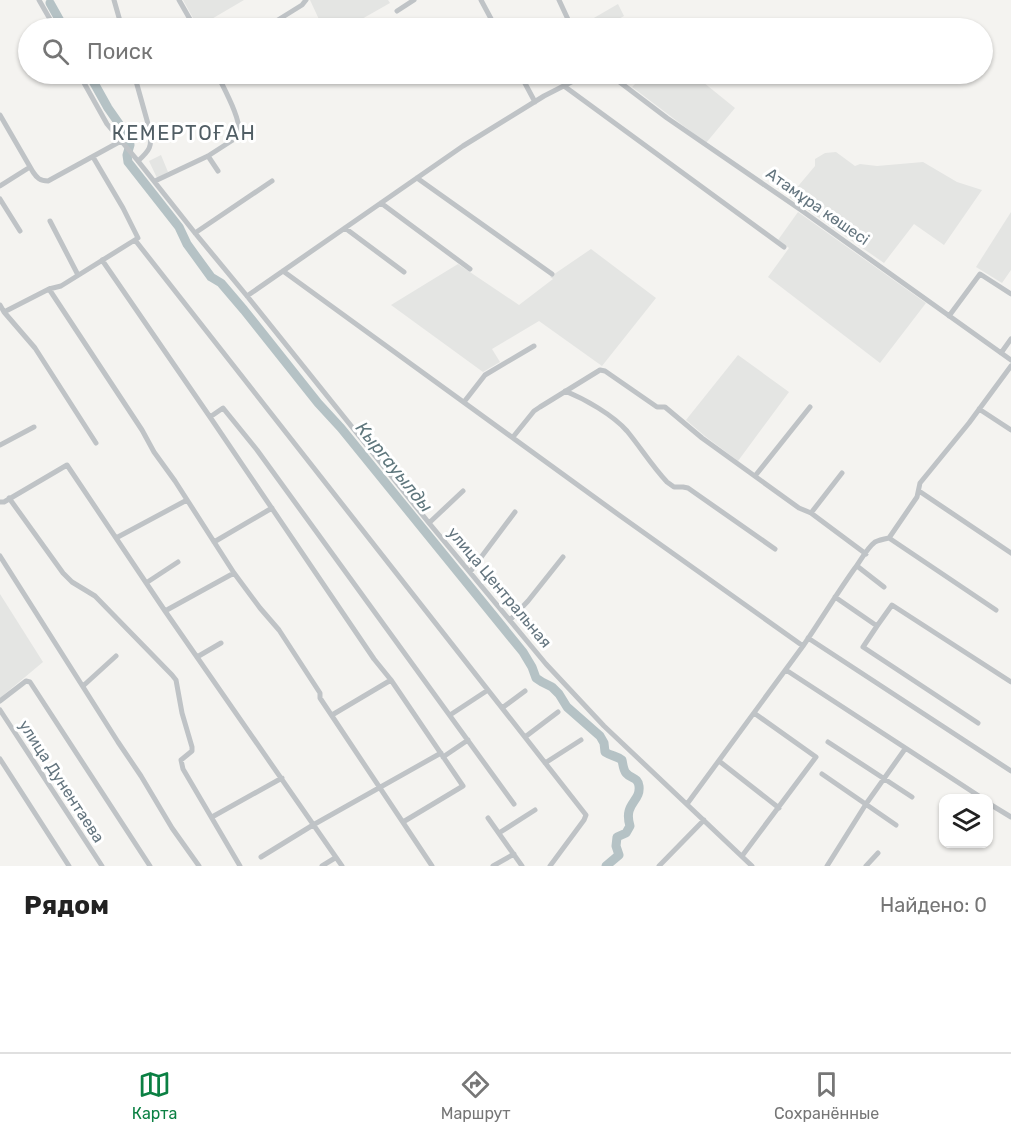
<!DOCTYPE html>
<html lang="ru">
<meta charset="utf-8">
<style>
body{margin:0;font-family:Rubik,sans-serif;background:#f6f6f6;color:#222}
.controls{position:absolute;right:18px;bottom:18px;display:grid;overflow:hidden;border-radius:12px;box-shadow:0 2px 4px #0004}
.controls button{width:54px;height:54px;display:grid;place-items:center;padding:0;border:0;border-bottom:2px solid #e0e0e0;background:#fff;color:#222;font:30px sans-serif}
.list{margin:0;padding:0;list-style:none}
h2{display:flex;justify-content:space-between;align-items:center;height:78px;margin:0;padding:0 24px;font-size:26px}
h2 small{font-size:20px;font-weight:400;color:#767676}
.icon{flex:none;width:33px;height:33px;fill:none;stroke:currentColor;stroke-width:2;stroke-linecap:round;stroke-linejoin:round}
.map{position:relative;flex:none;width:1011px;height:866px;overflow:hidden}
.search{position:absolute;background:#fff;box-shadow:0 2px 4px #0004;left:18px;right:18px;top:18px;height:66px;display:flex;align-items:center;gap:15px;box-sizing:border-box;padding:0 21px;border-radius:33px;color:#767676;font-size:22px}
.sheet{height:186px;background:#fff}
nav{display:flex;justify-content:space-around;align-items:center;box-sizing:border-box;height:84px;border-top:2px solid #e0e0e0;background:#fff;font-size:16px;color:#767676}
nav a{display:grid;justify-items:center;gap:3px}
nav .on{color:#0b8043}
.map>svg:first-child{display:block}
.built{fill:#e4e5e3}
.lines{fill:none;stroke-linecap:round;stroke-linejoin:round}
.river{stroke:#b5c2c5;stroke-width:9}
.minor{stroke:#bfc3c6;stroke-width:5}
.labels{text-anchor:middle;stroke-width:6;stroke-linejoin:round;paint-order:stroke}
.street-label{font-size:16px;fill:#64757f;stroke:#fff}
.water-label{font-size:18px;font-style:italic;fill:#5f777d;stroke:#fff}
.quarter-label{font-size:20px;letter-spacing:1.5px;fill:#515e65;stroke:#fff}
</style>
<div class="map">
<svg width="1011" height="866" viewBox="0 0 1011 866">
<rect width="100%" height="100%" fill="#f4f3f0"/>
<path class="built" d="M 183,0 L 244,0 L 198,27 Z
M 310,0 L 388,0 L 390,3 L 346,28 L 323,28 Z
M 618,4 L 624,16 L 602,28 L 581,28 L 580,26 Z
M 645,74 L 693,74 L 735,108 L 706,143 L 632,87 Z
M 836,152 L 855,166 L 860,164 L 877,166 L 923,162 L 957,182 L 982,190 L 944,245 L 914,224 L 884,263 L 789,197 L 815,166 L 815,159 L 825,153 Z
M 161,155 L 168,172 L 157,178 L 149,161 Z
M 798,212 L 926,303 L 880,363 L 768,277 L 789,248 L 778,240 Z
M 1011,212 L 1011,270 L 1002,283 L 976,267 Z
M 591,249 L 656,298 L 602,366 L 539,321 L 492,349 L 500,362 L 483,372 L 391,305 L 458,264 L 519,305 L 553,279 L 550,277 Z
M 738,355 L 789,392 L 738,461 L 706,437 L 686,420 Z
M 0,594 L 43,662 L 0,698 Z"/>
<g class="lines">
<path class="river" d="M 50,3 L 64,28
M 89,74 L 108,108 L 129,138 L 130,145 L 127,155 L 128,162 L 179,227 L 187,244 L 211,277 L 221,283 L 244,310 L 318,403 L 341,428 L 523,652 L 532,667 L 536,678 L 542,682 L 552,687 L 559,694 L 567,707 L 600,736 L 604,743 L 605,752 C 611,756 617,756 622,760 C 623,764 623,769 626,773 C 631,779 638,777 639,786 C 641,802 623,803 630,826 L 626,833 L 617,837 L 616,846 L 619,855 L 606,866"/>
<path class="minor" d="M 39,0 L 55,28
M 114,0 L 122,28
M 179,0 L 195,28
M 481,0 L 496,28
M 559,0 L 572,28
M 397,11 L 414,0
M 265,28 L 302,5 L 306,0
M 479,28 L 492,21
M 79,74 L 107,124 L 138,161 L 195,233 L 247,296 L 429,523 L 546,664 L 604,726 L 752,866
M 134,74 L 150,131 C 152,147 150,150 138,161
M 520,74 L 535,102
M 609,74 L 667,118 L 801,210 L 1011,360
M 564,86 L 784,247
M 0,115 L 33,172 C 37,178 40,181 48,181 L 121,141
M 208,156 L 218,171
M 417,178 L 552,274
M 155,181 L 208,156 L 239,136 C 242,120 224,89 217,74
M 0,186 L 30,167
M 0,199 L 20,231
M 381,203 L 470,269
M 50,221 L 78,275
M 345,228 L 404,272
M 195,233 L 272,181
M 135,240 L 586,815 L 584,820 L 550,866
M 102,260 L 210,417 L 374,659 L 391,680 L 463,786 L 403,822
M 283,271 L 619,515 L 803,646
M 49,289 L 142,430 L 154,452 L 175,481 L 234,573 L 260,608 L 279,630 L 320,693 L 320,698 L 432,866
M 247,296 L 463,146 L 544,96 L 587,74
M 0,305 L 4,312 L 35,348 L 96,443
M 4,312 L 49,289 L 61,286 L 138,238 L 123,208 L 93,157
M 949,316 L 980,274 L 1011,294
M 1001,353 L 1011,339
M 565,391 C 585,399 613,415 627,431 C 641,448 652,466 667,482 L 674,487 L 683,487 L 688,488 L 775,549
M 464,402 L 485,375 L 534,346
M 979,409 L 1011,430
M 210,417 L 223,408 L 257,450 L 514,804
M 513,437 L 534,411 L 540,407 L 600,370 L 605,371 L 657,407 L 665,407 L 702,438 L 799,508 L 811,513 L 866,554
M 0,445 L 34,427
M 755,476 L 810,407
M 919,491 L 1011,553
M 9,498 L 63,573 L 72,582 L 95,596 L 172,675 L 176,680 L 182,713 L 192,747 L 192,751 L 181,760 L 183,769 L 240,866
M 0,502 L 4,502 L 67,465 L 165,611 L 342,866
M 811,513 L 842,473
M 429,523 L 463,491
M 116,538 L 187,500
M 889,538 L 996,610
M 214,542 L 272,508
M 0,556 L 118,742 L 141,776 L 172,828 L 199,866
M 857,566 L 884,587
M 470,572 L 515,512
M 146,583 L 178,562
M 835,597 L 877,626 L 892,605 L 1011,682
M 165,611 L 234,573
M 510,620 L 528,601 L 563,557
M 877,626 L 863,647 L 978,723
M 808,638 L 1011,771
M 197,657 L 221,643
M 786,670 L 982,798
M 83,686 L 116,656
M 0,701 L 26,681 L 30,682 L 150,866
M 502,708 L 525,691
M 0,710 L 102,866
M 332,715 L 391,680
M 450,715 L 488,690
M 525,737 L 558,712
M 828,742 L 912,797
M 443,757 L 468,740
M 0,759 L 69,866
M 719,761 L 779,808
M 545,763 L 581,740
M 822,774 L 896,825
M 988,803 L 1011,817
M 687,804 L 803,646 C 821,620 837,593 855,568 C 861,560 867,548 875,542 C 879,540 884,539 889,538 L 917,497 L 920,483 L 969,423 L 1011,366
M 212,817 L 282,778
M 488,818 L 522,866
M 499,833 L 535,810
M 742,856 L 816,757 L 754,713
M 261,857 L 313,825 L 441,753
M 322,866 L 335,858
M 493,866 L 514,854
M 659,866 L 704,820
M 827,866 L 866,804 L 905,749
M 866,866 L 878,853"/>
</g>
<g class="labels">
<g class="street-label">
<text transform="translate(818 206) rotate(35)" y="6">Атамұра көшесі</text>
<text transform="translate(500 587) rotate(50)" y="6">улица Центральная</text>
<text transform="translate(62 781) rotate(57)" y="6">улица Дунентаева</text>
</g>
<g class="water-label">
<text transform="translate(394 467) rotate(51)" y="6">Кыргауылды</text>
</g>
<g class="quarter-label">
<text x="184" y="140">КЕМЕРТОҒАН</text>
</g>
</g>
</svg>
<div class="controls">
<button><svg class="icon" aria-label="layers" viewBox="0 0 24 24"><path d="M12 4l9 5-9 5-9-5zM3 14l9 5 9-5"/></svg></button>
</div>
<div class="search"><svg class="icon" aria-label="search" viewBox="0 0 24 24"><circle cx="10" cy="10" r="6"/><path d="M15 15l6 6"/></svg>Поиск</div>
</div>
<section class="sheet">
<h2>Рядом<small>Найдено: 0</small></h2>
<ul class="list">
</ul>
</section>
<nav>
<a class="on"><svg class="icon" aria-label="map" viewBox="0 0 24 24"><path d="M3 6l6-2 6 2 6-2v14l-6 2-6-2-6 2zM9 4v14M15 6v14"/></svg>Карта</a>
<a><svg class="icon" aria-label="directions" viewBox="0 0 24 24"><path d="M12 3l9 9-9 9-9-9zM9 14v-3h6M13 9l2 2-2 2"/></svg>Маршрут</a>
<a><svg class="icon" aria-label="saved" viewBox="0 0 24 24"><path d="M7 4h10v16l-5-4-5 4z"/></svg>Сохранённые</a>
</nav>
